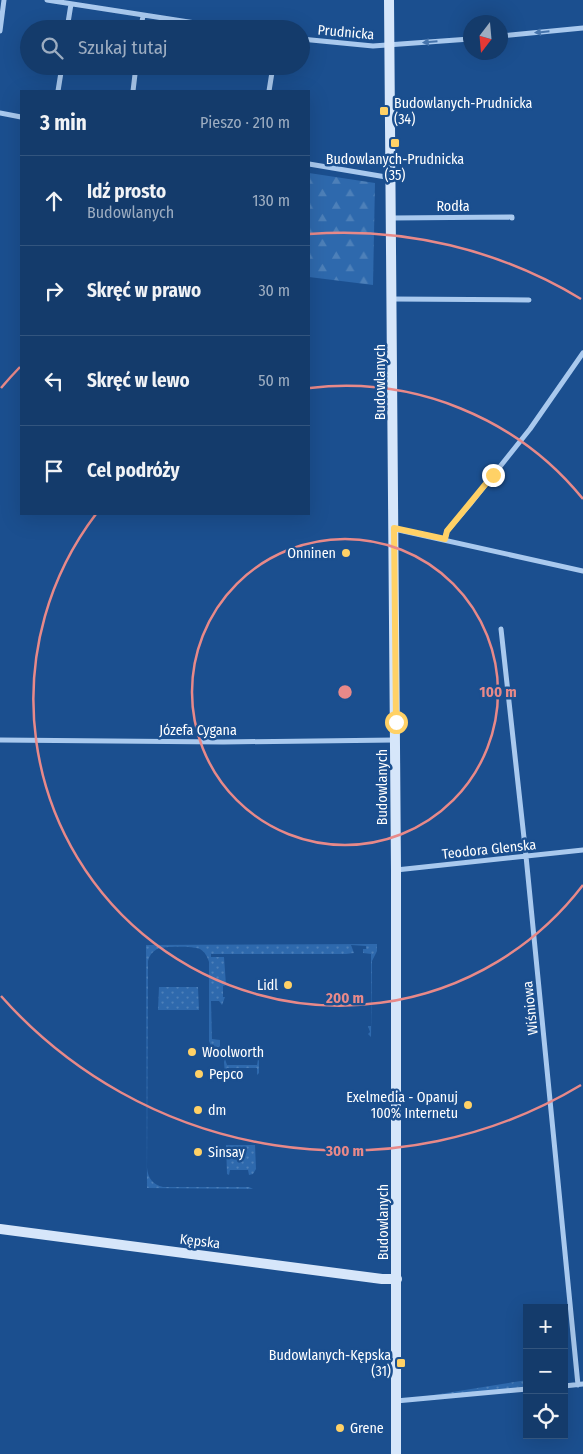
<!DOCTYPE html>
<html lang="pl">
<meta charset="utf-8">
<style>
body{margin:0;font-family:"Fira Sans Condensed",sans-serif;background:#1d4271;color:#f1f3f6}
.controls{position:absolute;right:15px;bottom:15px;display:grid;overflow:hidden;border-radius:0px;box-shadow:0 5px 20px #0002}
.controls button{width:45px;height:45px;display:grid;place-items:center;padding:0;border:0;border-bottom:1px solid #33557e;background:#143b6b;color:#f1f3f6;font:25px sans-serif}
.compass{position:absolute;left:463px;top:15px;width:45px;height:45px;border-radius:50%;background:#143b6b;box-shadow:0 5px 20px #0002;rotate:196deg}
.stop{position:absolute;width:15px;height:15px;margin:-11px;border:4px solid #ffd166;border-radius:50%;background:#fff}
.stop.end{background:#ffd166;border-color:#fff;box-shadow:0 1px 5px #0008}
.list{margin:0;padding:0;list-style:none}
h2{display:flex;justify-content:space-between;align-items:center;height:65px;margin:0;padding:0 20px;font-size:21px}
h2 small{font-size:16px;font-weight:400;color:#9dadc1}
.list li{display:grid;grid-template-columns:32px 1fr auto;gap:15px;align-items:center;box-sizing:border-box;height:90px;padding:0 20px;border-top:1px solid #33557e}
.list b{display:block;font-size:19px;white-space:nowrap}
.list p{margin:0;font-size:16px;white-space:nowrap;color:#9dadc1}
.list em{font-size:16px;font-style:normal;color:#9dadc1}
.icon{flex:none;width:28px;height:28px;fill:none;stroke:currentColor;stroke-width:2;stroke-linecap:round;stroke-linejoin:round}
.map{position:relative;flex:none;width:583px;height:1454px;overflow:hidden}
.search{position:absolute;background:#143b6b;box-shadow:0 5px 20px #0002;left:20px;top:20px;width:290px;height:55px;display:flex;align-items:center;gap:12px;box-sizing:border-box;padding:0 18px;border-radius:28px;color:#9dadc1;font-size:19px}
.panel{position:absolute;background:#143b6b;box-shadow:0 5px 20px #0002;left:20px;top:90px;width:290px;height:425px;border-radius:0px}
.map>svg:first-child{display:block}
.grass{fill:url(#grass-dots)}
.forest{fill:url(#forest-firs)}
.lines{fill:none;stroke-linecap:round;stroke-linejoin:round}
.street{stroke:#a9c9ee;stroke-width:5}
.secondary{stroke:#d6e6fa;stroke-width:10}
.oneway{fill:#4674ac}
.route{stroke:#ffd166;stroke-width:6}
.ring{fill:none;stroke:#e88989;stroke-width:2.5}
.poi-dot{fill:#ffd166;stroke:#1b4f8f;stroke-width:2}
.labels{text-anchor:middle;stroke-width:5;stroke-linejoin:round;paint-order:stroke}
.street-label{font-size:14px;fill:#fff;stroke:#1b4f8f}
.poi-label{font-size:14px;fill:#fff;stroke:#1b4f8f;text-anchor:start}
.centre{fill:#e88989;stroke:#1b4f8f;stroke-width:2.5}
.ring-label{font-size:15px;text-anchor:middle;font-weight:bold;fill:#e88989;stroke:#1b4f8f;stroke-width:5;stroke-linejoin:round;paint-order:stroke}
</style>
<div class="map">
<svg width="583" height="1454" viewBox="0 0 583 1454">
<defs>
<pattern id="grass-dots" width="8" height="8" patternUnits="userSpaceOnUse" patternTransform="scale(1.25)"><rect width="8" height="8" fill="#2e69ad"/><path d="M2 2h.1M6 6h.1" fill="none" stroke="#4d80b9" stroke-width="1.8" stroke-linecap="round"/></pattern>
<pattern id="forest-firs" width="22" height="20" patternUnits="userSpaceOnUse" patternTransform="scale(1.25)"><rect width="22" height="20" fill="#2e69ad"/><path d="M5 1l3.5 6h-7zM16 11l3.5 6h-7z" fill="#4d80b9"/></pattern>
</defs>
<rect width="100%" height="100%" fill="#1b4f8f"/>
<path class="grass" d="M 377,944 L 377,951 L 372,961 L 371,1037 L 368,1034 L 370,1032 L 368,1026 L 371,1026 L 371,954 L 363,953 L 363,949 L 366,949 L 366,946 L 351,945 L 354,953 L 346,954 L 211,954 L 211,957 L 224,957 L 226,985 L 223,986 L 223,997 L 225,997 L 222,1005 L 219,1001 L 211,1001 L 212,1039 L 220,1040 L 220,1046 L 217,1049 L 211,1046 L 209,1041 L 209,962 C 207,956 205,952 200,949 C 193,946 164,946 157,949 C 152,952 149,956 148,961 L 147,1168 C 148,1178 153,1185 163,1187 L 249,1187 L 253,1189 L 147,1188 L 146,945 Z
M 159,987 L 198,987 L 199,1010 L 158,1010 Z
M 225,1059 L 227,1065 L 257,1065 L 258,1059 L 259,1061 L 259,1073 L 257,1075 L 257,1068 L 227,1068 L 226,1075 L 225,1075 L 224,1062 Z
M 226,1145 L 255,1145 L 256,1169 L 253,1174 L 249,1175 L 248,1170 L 230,1170 L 229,1175 L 227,1174 Z
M 527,1380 L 527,1389 L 396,1401 Z"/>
<path class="forest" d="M 309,173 L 375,183 L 373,285 L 309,277 Z"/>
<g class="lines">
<path class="street" d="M 47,0 L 234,29
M 67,29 L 71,4
M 141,29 L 143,15
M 0,31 L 4,0
M 500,36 L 583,28
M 301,39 L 373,46 L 470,39
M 58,91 L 62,66
M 133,91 L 136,66
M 269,91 L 273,66
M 0,113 L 21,117
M 309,164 L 392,178
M 392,218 L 512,217 L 512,218
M 392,299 L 529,300
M 394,529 L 583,571
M 445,539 L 447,531 L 471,503 L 530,429 L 583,353
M 501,629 L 526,856 L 578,1385
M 0,740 L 223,742 L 395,740
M 396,870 L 583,850
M 564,1386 L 583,1384
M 396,1401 L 527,1389"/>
<path class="secondary" d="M 389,0 L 396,870 L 396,1454
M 0,1229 L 382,1279 L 397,1279"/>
</g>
<defs><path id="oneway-solid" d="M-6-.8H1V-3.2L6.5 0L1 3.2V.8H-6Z" transform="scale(1.25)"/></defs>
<g class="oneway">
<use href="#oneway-solid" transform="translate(542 32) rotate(174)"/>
<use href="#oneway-solid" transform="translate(430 42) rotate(175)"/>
</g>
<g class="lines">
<path class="route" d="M 396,722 L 394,528 L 445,539 L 447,531 L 493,475"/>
</g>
<g class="ring">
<circle cx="345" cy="692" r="153"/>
<path d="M583 885A306 306 0 0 1 96 514M310 388A306 306 0 0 1 583 499"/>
<path d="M581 1085A459 459 0 0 1 1 996M1 388A459 459 0 0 1 20 367M309 234A459 459 0 0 1 581 299"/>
</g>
<g class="poi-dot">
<rect x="379" y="106" width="10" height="10" rx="2.5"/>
<rect x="390" y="138" width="10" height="10" rx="2.5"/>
<circle cx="346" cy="553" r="5"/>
<circle cx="288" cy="985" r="5"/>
<circle cx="192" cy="1052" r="5"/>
<circle cx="199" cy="1074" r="5"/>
<circle cx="468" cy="1105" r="5"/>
<circle cx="198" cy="1110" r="5"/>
<circle cx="198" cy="1152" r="5"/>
<rect x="396" y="1358" width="10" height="10" rx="2.5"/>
<circle cx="340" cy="1428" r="5"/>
</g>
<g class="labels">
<g class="street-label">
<text transform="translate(346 32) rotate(5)" y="5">Prudnicka</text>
<text x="453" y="211">Rodła</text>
<text transform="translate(380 382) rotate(-90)" y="5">Budowlanych</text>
<text x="198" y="735">Józefa Cygana</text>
<text transform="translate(382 787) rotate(-90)" y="5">Budowlanych</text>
<text transform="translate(489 849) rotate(-6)" y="5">Teodora Glenska</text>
<text transform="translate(530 1008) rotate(-96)" y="5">Wiśniowa</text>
<text transform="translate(383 1222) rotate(-90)" y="5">Budowlanych</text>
<text transform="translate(200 1241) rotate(7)" y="5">Kępska</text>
</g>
<g class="poi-label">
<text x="394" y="108">Budowlanych-Prudnicka<tspan x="394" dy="16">(34)</tspan></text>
<text x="395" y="164" text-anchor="middle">Budowlanych-Prudnicka<tspan x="395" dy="16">(35)</tspan></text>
<text x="336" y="558" text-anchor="end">Onninen</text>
<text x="278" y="990" text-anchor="end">Lidl</text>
<text x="202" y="1057">Woolworth</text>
<text x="209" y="1079">Pepco</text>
<text x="458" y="1102" text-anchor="end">Exelmedia - Opanuj<tspan x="458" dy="16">100% Internetu</tspan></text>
<text x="208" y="1115">dm</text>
<text x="208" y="1157">Sinsay</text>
<text x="391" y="1360" text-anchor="end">Budowlanych-Kępska<tspan x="391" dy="16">(31)</tspan></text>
<text x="350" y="1433">Grene</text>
</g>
</g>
<circle cx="345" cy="692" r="8" class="centre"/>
<g class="ring-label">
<text x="498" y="697">100 m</text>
<text x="345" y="1003">200 m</text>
<text x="345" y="1156">300 m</text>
</g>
</svg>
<div class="controls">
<button>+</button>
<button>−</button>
<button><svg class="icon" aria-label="locate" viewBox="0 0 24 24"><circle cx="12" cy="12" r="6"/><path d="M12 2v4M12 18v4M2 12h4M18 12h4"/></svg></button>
</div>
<svg class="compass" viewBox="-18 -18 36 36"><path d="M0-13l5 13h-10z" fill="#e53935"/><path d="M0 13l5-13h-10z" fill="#9dadc1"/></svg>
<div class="stop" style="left:396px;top:722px"></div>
<div class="stop end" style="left:493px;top:475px"></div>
<div class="search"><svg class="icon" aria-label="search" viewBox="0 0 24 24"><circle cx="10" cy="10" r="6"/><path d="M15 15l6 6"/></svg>Szukaj tutaj</div>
<section class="panel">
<h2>3 min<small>Pieszo · 210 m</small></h2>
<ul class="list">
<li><svg class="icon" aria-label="ahead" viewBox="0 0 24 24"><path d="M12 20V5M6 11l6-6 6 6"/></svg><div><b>Idź prosto</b><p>Budowlanych</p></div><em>130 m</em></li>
<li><svg class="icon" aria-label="right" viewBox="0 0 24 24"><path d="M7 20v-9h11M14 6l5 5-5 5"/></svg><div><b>Skręć w prawo</b></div><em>30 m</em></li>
<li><svg class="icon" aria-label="left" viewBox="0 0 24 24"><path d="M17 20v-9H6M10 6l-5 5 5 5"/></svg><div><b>Skręć w lewo</b></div><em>50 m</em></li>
<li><svg class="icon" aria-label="arrive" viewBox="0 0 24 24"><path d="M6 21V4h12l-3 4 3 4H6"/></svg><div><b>Cel podróży</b></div></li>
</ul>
</section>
</div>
